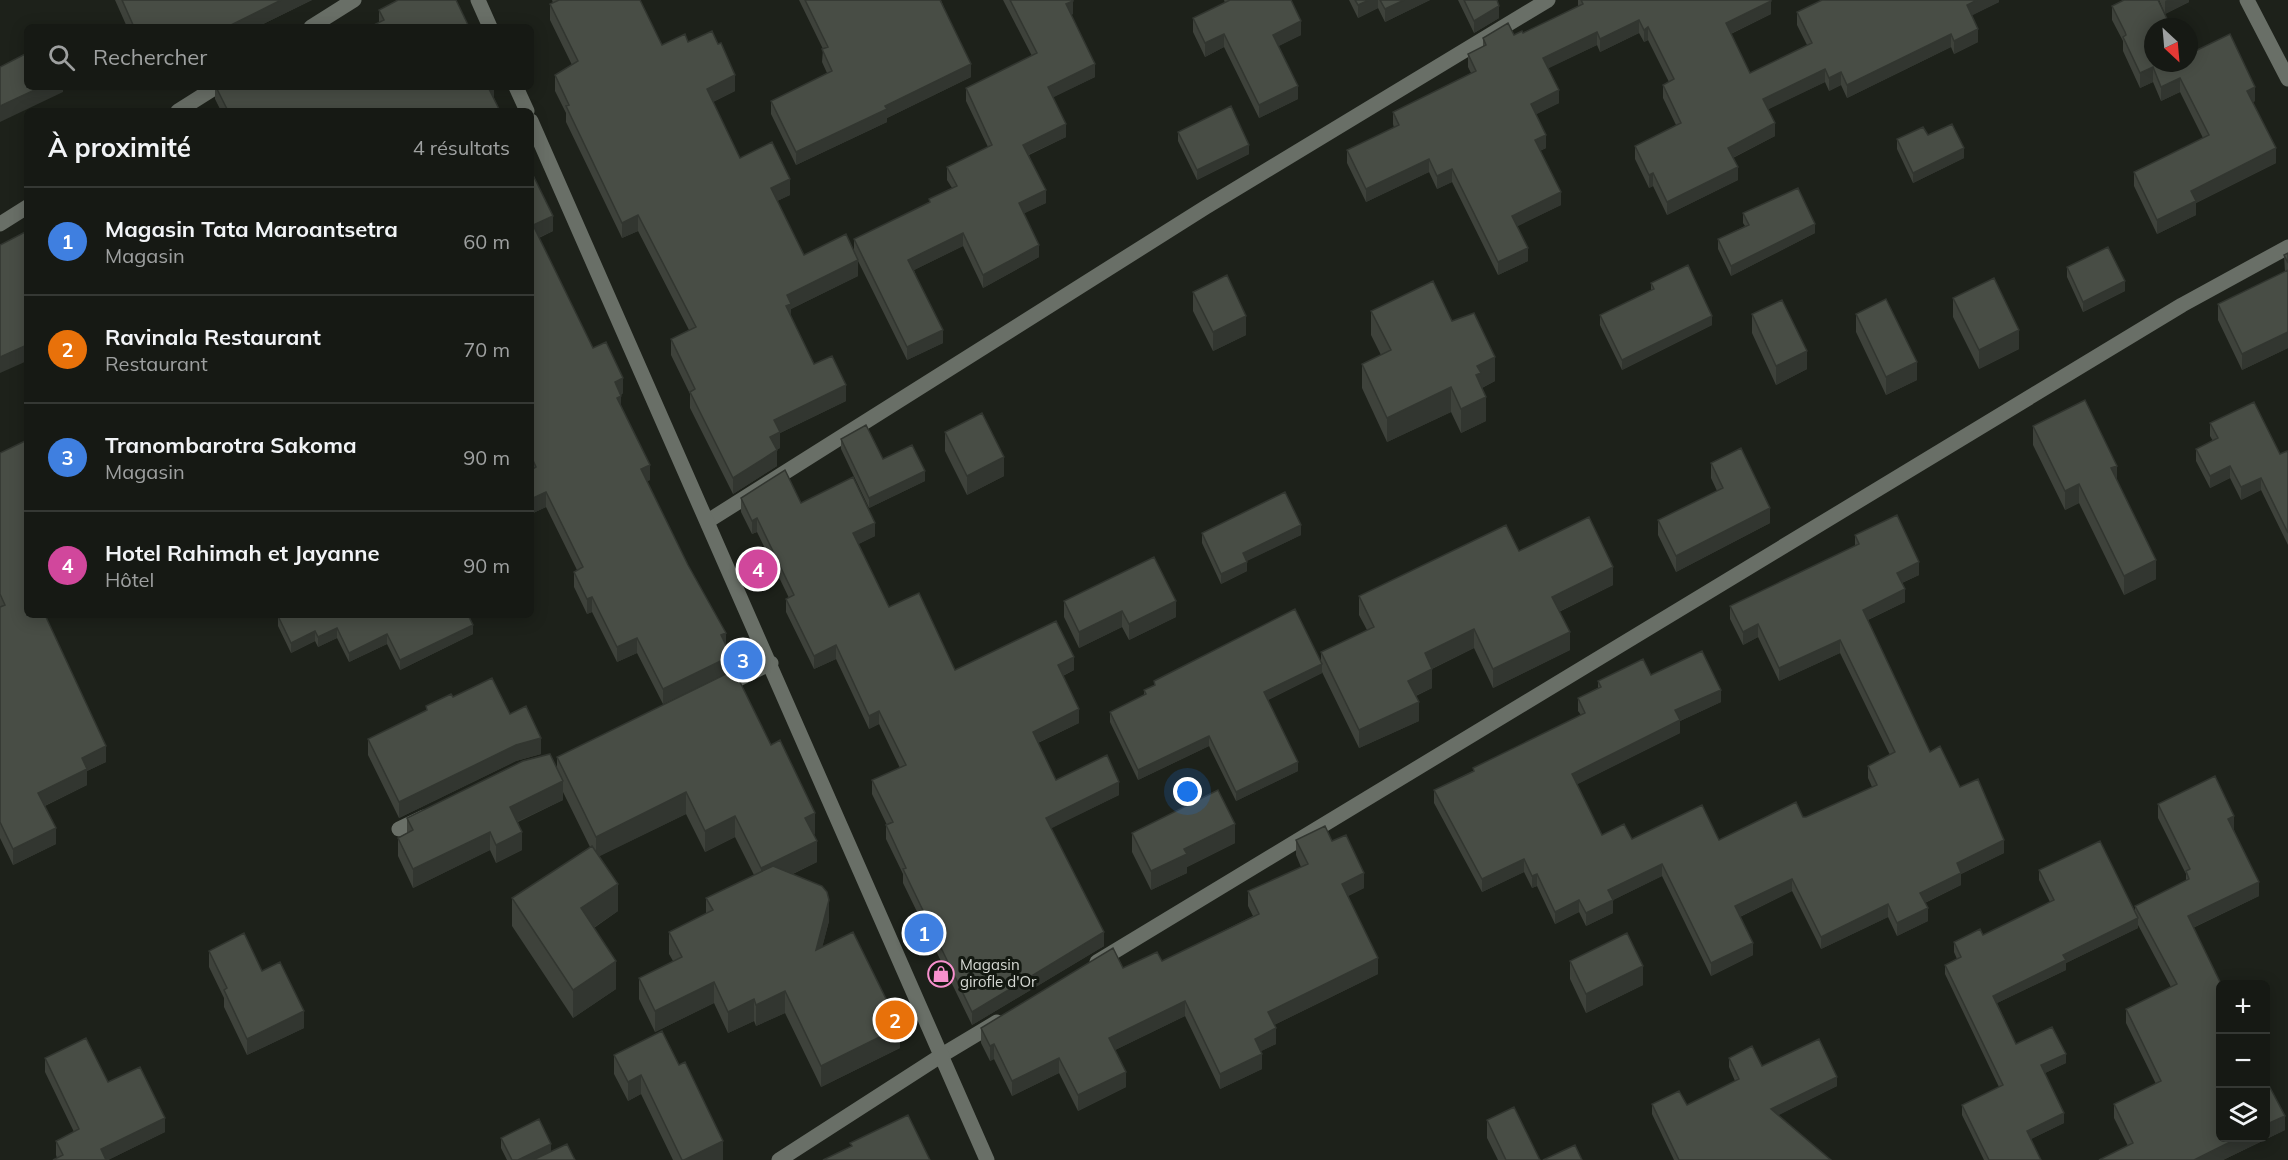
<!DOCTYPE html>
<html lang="fr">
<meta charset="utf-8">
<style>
body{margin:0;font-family:Mulish,sans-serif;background:#232622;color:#f1f3f6}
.controls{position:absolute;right:18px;bottom:18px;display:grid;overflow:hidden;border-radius:9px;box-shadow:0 3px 15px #0003}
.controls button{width:54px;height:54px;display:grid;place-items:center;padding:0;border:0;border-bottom:2px solid #353834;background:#161914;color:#f1f3f6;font:30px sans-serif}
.compass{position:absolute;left:2144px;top:18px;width:54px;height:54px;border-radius:50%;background:#161914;box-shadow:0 3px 15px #0003;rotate:154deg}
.you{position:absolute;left:1188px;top:792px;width:21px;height:21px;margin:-15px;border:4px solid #fff;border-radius:50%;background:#1a73e8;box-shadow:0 0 0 9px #1a73e833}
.badge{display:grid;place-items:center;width:39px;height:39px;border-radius:50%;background:#8c9099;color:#fff;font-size:20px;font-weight:700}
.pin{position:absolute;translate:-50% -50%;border:3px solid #fff;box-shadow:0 2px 6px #0006}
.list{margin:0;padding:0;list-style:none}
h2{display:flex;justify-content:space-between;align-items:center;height:78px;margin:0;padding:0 24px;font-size:26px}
h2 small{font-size:20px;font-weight:400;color:#9ea0a0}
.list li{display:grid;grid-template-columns:39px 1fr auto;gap:18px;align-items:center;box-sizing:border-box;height:108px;padding:0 24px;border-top:2px solid #353834}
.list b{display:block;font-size:22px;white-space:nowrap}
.list p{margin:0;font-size:20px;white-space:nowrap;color:#9ea0a0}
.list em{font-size:20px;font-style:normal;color:#9ea0a0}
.icon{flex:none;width:33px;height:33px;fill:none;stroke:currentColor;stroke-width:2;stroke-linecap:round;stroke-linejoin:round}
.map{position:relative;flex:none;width:2288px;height:1160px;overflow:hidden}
.search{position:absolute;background:#161914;box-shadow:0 3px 15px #0003;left:24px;top:24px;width:510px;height:66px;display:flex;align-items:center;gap:15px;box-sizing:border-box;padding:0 21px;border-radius:9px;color:#9ea0a0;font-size:22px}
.panel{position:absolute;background:#161914;box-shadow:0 3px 15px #0003;left:24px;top:108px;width:510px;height:510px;border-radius:9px}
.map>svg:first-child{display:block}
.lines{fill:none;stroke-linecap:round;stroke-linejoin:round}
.street{stroke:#696f67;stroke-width:15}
.secondary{stroke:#696f67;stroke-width:15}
.wall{fill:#3e423b}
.shaded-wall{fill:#323630}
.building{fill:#484d45;stroke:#323630;stroke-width:1.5}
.labels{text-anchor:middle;stroke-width:6;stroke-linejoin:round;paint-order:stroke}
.poi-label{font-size:15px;fill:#d5d8d3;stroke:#131811;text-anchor:start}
</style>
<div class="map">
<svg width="2288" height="1160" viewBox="0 0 2288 1160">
<rect width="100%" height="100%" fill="#1d211a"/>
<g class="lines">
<path class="street" d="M 2247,0 L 2288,79
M 311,27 L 354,0
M 178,111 L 216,87
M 0,224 L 27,207
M 708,521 L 1206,207 L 1548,0
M 720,688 L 771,663
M 399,829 L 424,817
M 1097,962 L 2182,305 L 2288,247
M 942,1055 L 997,1022"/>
<path class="secondary" d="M 478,0 L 490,27
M 516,87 L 527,111
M 531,121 L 987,1160
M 779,1160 L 942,1055"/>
</g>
<path class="wall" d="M 115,0 L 312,0 L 257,27 L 127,27 Z
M 552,0 L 640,0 L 662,45 L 688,42 L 735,91 L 713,102 L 740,158 L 790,195 L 777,201 L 804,255 L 854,251 L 854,239 L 929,203 L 929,199 L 952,188 L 947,180 L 947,167 L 988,147 L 966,101 L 966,88 L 1032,56 L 1003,0 L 1073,0 L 1073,14 L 1071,15 L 1095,77 L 1053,97 L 1066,137 L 1029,155 L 1046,203 L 1024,213 L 1039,257 L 983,288 L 963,246 L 914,270 L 943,343 L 907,360 L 858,261 L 858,276 L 791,309 L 791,317 L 814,364 L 846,401 L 780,433 L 780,448 L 776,450 L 777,466 L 733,494 L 690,408 L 690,394 L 671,355 L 671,339 L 689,330 L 638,231 L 622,238 L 566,122 L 566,113 L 555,91 L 555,75 L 572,65 L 550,20 L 550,4 L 553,3 Z
M 799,0 L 941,0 L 971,77 L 887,118 L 887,122 L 796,165 L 771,114 L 771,101 L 827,73 L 822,62 L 823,49 Z
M 1224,0 L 1291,0 L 1301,35 L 1278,46 L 1298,99 L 1259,118 L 1224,47 L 1205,57 L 1193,32 L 1193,18 L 1225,3 Z
M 1349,0 L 1430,0 L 1385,22 L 1378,8 L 1358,18 Z
M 1458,0 L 1497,0 L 1499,18 L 1474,33 Z
M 1578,0 L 1771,0 L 1771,14 L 1731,34 L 1750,73 L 1807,45 L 1797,25 L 1797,12 L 1999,0 L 1999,2 L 1972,15 L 1978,42 L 1954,54 L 1951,47 L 1847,98 L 1841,85 L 1829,91 L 1825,82 L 1768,109 L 1775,136 L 1733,158 L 1738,180 L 1667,215 L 1653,186 L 1649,188 L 1635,159 L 1635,146 L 1676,125 L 1663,98 L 1663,85 L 1669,82 L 1648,40 L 1644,42 L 1639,33 L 1600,52 L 1597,45 L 1548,68 L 1559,103 L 1536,114 L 1546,148 L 1540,151 L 1561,205 L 1517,226 L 1528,261 L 1498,275 L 1452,182 L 1437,189 L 1429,172 L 1366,202 L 1347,163 L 1347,150 L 1394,128 L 1393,124 L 1393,112 L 1471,73 L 1468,67 L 1468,54 L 1483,47 L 1483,38 L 1523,33 L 1578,6 Z
M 2159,0 L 2189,0 L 2189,2 L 2165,14 Z
M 2112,6 L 2153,63 L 2255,101 L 2253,102 L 2276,163 L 2196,203 L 2196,215 L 2157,234 L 2134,186 L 2134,172 L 2203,138 L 2180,92 L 2161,101 L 2153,82 L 2140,88 L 2123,51 L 2123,41 L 2112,20 Z
M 379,10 L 469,27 L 379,23 Z
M 215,87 L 494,87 L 494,98 L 500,111 L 221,111 L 215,99 Z
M 1178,132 L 1249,154 L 1197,180 L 1178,141 Z
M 1928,135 L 1964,158 L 1913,183 L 1897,149 L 1897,139 Z
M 531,171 L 553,231 L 539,238 L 593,348 L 623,393 L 621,395 L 621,407 L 650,480 L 647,481 L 726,644 L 731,671 L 663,704 L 637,653 L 617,662 L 592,612 L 587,614 L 574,587 L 574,572 L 577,570 L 546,507 L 531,514 Z
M 1743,213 L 1815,233 L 1731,276 L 1718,249 L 1718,239 L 1745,226 L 1743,223 Z
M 2288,253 L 2288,348 L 2242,370 L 2218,320 L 2218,304 L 2285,272 L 2284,255 Z
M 2067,267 L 2125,291 L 2083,312 L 2067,277 Z
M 1651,283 L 1712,325 L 1622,370 L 1600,325 L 1600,315 L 1651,290 Z
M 1193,292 L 1246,335 L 1213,351 L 1193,311 Z
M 1953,298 L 2019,349 L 1979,369 L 1953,317 Z
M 1371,311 L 1452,321 L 1495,381 L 1482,388 L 1486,421 L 1461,433 L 1451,412 L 1387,442 L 1362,388 L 1362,364 L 1381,355 L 1371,335 Z
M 1752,314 L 1807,369 L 1776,385 L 1752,333 Z
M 1856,314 L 1917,380 L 1886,395 L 1856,332 Z
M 2210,423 L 2280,454 L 2288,453 L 2288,545 L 2261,490 L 2241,500 L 2230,478 L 2210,488 L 2196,461 L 2196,449 L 2213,441 L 2210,436 Z
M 2033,426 L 2117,480 L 2156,579 L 2124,595 L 2079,503 L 2065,510 L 2033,445 Z
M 945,432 L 1004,476 L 967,495 L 945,451 Z
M 841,439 L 883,459 L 925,481 L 869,508 L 841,449 Z
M 0,453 L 27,615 L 106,762 L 87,771 L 87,785 L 45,806 L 56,844 L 13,865 L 0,838 Z
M 1711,463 L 1770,523 L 1676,572 L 1658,535 L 1658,520 L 1717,491 L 1711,478 Z
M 741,498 L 801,503 L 875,536 L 858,544 L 889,607 L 955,670 L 1074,670 L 1063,676 L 1079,723 L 1038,743 L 1056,780 L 1119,795 L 1051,828 L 1104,946 L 972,1025 L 903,883 L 903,874 L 886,839 L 886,825 L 887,825 L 872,794 L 872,780 L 900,768 L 879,724 L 869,729 L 836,659 L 814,669 L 786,612 L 786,599 L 789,598 L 757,532 L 752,534 L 741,512 Z
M 1202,533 L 1301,535 L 1246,561 L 1247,571 L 1221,584 L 1202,543 Z
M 1855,535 L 1919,575 L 1902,583 L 1905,602 L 1868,620 L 1930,752 L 1960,787 L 2004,853 L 1961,874 L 1961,885 L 1925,903 L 1928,921 L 1897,936 L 1888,917 L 1821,949 L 1792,891 L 1740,917 L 1753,955 L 1711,976 L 1662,876 L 1613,900 L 1613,913 L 1586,926 L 1579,912 L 1555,924 L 1537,886 L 1532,888 L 1524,872 L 1482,892 L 1434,803 L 1434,790 L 1473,771 L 1473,768 L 1581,715 L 1578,711 L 1578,698 L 1598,688 L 1598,681 L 1651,675 L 1721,702 L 1680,721 L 1680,733 L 1577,784 L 1602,835 L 1632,839 L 1719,840 L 1806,817 L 1872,787 L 1868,778 L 1868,766 L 1890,755 L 1840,653 L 1779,681 L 1758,637 L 1743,645 L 1730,619 L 1730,606 L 1855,546 Z
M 1519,551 L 1613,585 L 1559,612 L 1570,650 L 1493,688 L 1474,648 L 1432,669 L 1432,688 L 1416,696 L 1419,721 L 1359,748 L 1322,672 L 1322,673 L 1268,700 L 1298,771 L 1236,801 L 1209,746 L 1138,780 L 1110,722 L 1110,712 L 1144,695 L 1144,690 L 1154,686 L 1154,681 L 1321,662 L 1321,652 L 1367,630 L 1359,615 L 1359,596 Z
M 1064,601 L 1176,617 L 1129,640 L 1122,627 L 1079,648 L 1064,617 Z
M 278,616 L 473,634 L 400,670 L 387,644 L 349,662 L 337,638 L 318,647 L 315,641 L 291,653 L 278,626 Z
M 734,670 L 815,834 L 813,835 L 817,862 L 793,874 L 829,921 L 822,947 L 900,1048 L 821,1087 L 785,1013 L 756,1026 L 754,1021 L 728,1033 L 714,1003 L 655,1032 L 639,999 L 639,978 L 673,961 L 669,954 L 669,932 L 706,914 L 706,898 L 754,875 L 735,837 L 705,852 L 686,814 L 599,856 L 618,911 L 594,928 L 616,989 L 573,1018 L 512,926 L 512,898 L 590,847 L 563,792 L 563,800 L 518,822 L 522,850 L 496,863 L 490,850 L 413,888 L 398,856 L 398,838 L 407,833 L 407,818 L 557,768 L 557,757 Z
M 453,697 L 510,714 L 541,754 L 516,761 L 399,818 L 368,755 L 368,739 L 426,711 L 426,706 Z
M 2158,804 L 2234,830 L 2259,896 L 2193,928 L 2220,1137 L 2285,1130 L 2223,1160 L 2099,1160 L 2128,1146 L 2114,1118 L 2114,1104 L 2156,1084 L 2126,1023 L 2126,1009 L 2171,987 L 2138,925 L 2138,928 L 2066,963 L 2066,970 L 1997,1003 L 2016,1044 L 2066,1063 L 2045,1073 L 2064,1123 L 2031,1139 L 2041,1160 L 1984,1160 L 1962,1115 L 1962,1105 L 1999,1087 L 1945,974 L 1945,965 L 1957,959 L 1954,952 L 1954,942 L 1983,935 L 2050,902 L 2039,880 L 2039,870 L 2135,913 L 2135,906 L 2186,881 L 2186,874 L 2158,818 Z
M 1132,833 L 1235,843 L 1187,867 L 1187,873 L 1151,890 L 1132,852 Z
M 1296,840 L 1332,841 L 1364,888 L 1348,896 L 1378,974 L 1274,1025 L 1276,1044 L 1261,1051 L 1262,1069 L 1220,1089 L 1185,1016 L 1115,1050 L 1126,1087 L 1078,1111 L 1059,1073 L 1012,1096 L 994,1059 L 990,1061 L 981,1043 L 981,1028 L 1123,968 L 1162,961 L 1253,916 L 1248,906 L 1248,891 L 1301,867 L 1296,855 Z
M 209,951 L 304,1028 L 247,1055 L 224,1007 L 224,998 L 209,967 Z
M 1570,961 L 1643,985 L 1586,1013 L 1570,979 Z
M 662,1031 L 723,1160 L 673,1160 L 641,1094 L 628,1101 L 614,1074 L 614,1055 Z
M 45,1058 L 108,1082 L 165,1132 L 108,1160 L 53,1160 L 57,1158 L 56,1155 L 56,1141 L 74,1132 L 45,1072 Z
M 1729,1058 L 1837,1086 L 1778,1115 L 1831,1160 L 1674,1160 L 1652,1114 L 1652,1104 L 1687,1105 L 1735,1081 L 1729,1067 Z
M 1487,1120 L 1540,1160 L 1498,1160 L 1487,1138 Z
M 501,1138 L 551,1151 L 575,1160 L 507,1160 L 501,1148 Z"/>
<path class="shaded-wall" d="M 281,0 L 312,0 L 257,27 L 227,27 Z
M 1369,0 L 1378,0 L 1378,8 L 1358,18 L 1358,5 Z
M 1404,0 L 1430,0 L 1385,22 L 1385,9 Z
M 1977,0 L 1999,0 L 1999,2 L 1967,18 L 1967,5 Z
M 2167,0 L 2189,0 L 2189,2 L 2165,14 L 2165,1 Z
M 1073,1 L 1073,14 L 1066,17 L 1066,4 Z
M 1771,1 L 1771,14 L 1726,36 L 1726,23 Z
M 1499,6 L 1499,18 L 1474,33 L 1474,21 Z
M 1639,20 L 1639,33 L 1600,52 L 1600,39 Z
M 1301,21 L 1301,35 L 1273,49 L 1273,35 Z
M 1648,27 L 1648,40 L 1644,42 L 1644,30 Z
M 1978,29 L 1978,42 L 1954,54 L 1954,41 Z
M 1597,32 L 1597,45 L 1543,71 L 1543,58 Z
M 1224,34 L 1224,47 L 1205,57 L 1205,43 Z
M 1951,34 L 1951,47 L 1847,98 L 1847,85 Z
M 971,64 L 971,77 L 887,118 L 887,122 L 796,165 L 796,152 L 885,106 Z
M 1095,64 L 1095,77 L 1048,100 L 1048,87 Z
M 2153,67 L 2153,82 L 2140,88 L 2140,73 Z
M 1825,69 L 1825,82 L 1763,112 L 1763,99 Z
M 1841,72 L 1841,85 L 1829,91 L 1829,78 Z
M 735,75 L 735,91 L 707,105 L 707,89 Z
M 2180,78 L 2180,92 L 2161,101 L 2161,87 Z
M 1298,86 L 1298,99 L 1259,118 L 1259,105 Z
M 41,87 L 63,87 L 63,92 L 0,122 L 0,106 Z
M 488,87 L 494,87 L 494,98 L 488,101 Z
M 2255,87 L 2255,101 L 2247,105 L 2247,91 Z
M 1559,90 L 1559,103 L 1531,117 L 1531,104 Z
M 1775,123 L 1775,136 L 1728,160 L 1728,148 Z
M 1066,124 L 1066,137 L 1023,157 L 1023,145 Z
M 1546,135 L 1546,148 L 1535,153 L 1535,140 Z
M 1249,145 L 1249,154 L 1197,180 L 1197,170 Z
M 1964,148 L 1964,158 L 1913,183 L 1913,173 Z
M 2276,148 L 2276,163 L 2196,203 L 2196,215 L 2157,234 L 2157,220 L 2191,191 Z
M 1429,159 L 1429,172 L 1366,202 L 1366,189 Z
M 1738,167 L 1738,180 L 1667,215 L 1667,202 Z
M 1452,169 L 1452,182 L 1437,189 L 1437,176 Z
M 1653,173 L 1653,186 L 1649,188 L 1649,175 Z
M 790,179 L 790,195 L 771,204 L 771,188 Z
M 1046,190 L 1046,203 L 1019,216 L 1019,203 Z
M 1561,192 L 1561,205 L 1512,229 L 1512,216 Z
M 638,215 L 638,231 L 622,238 L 622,223 Z
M 553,216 L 553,231 L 533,240 L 533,225 Z
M 1815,224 L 1815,233 L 1731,276 L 1731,266 Z
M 963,233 L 963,246 L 908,273 L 908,260 Z
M 1039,245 L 1039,257 L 983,288 L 983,275 Z
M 1528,248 L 1528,261 L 1498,275 L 1498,262 Z
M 858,260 L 858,276 L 791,309 L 791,320 L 786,322 L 787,295 Z
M 2125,281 L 2125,291 L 2083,312 L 2083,302 Z
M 1246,316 L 1246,335 L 1213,351 L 1213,332 Z
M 1712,316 L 1712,325 L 1622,370 L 1622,360 Z
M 943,330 L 943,343 L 907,360 L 907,347 Z
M 2019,330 L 2019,349 L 1979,369 L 1979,350 Z
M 2288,332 L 2288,348 L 2242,370 L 2242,354 Z
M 27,345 L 27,361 L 0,373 L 0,357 Z
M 1807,351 L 1807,369 L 1776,385 L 1776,366 Z
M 1495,357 L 1495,381 L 1481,388 L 1476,375 L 1477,366 Z
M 1917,362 L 1917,380 L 1886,395 L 1886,377 Z
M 623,378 L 623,393 L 615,397 L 615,382 Z
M 846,385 L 846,401 L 780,433 L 780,448 L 770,453 L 770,437 L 774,420 Z
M 1451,387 L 1451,412 L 1387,442 L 1387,418 Z
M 621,396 L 621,411 L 617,398 Z
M 1486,397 L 1486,421 L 1461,433 L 1461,409 Z
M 777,450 L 777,466 L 733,494 L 733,478 Z
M 1004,457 L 1004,476 L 967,495 L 967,476 Z
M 650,465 L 650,480 L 641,484 L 641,469 Z
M 2117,466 L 2117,485 L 2111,468 Z
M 2230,466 L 2230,478 L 2210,488 L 2210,476 Z
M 925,471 L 925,481 L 869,508 L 869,498 Z
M 2261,478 L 2261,490 L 2241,500 L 2241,487 Z
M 2079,484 L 2079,503 L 2065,510 L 2065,491 Z
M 546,492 L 546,507 L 531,514 L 531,499 Z
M 1770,508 L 1770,523 L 1676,572 L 1676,556 Z
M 757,518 L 757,532 L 752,534 L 752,521 Z
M 875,523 L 875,536 L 853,547 L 853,533 Z
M 1301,525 L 1301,535 L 1243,563 L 1243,553 Z
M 2156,560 L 2156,579 L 2124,595 L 2124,576 Z
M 1247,562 L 1247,571 L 1221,584 L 1221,574 Z
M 1919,562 L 1919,575 L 1897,585 L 1897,573 Z
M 1613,567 L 1613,585 L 1552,615 L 1552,597 Z
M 1905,589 L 1905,602 L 1863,622 L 1863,610 Z
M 592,597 L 592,612 L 587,614 L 587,599 Z
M 1176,601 L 1176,617 L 1129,640 L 1129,624 Z
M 1122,611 L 1122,627 L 1079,648 L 1079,632 Z
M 1758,624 L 1758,637 L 1743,645 L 1743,632 Z
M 473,625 L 473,634 L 400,670 L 400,660 Z
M 337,628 L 337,638 L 318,647 L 318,637 Z
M 1474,629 L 1474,648 L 1425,672 L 1425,653 Z
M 315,631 L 315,641 L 291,653 L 291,643 Z
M 1570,632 L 1570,650 L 1493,688 L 1493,669 Z
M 726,633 L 726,648 L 721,635 Z
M 387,634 L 387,644 L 349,662 L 349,653 Z
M 637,638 L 637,653 L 617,662 L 617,647 Z
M 1840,640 L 1840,653 L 1779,681 L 1779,668 Z
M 836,645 L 836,659 L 814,669 L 814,656 Z
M 731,656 L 731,671 L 663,704 L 663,689 Z
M 1074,657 L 1074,670 L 1058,678 L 1058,665 Z
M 1322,664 L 1322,673 L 1264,702 L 1264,692 Z
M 1432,669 L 1432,688 L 1408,699 L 1408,681 Z
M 1721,690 L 1721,702 L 1680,721 L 1680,733 L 1572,787 L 1572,774 L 1675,710 Z
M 1419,702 L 1419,721 L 1359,748 L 1359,730 Z
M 1079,709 L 1079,723 L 1033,745 L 1033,732 Z
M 879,711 L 879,724 L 869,729 L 869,716 Z
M 1209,736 L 1209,746 L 1138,780 L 1138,770 Z
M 541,738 L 541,754 L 516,761 L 399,818 L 399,802 L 516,745 Z
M 106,746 L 106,762 L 87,771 L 87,785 L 38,809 L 38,793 L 82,758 Z
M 1298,762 L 1298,771 L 1236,801 L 1236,792 Z
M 563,781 L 563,800 L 510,825 L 510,807 Z
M 1119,782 L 1119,795 L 1046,831 L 1046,818 Z
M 686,792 L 686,814 L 596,858 L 596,837 Z
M 815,813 L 815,834 L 805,839 L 805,818 Z
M 735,816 L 735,837 L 705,852 L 705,831 Z
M 2234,816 L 2234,830 L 2228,833 L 2228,819 Z
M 1235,824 L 1235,843 L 1187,867 L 1187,873 L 1151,890 L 1151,871 L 1184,849 Z
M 56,828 L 56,844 L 13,865 L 13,849 Z
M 490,832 L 490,850 L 413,888 L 413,869 Z
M 522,832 L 522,850 L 496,863 L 496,845 Z
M 2004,840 L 2004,853 L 1961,874 L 1961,885 L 1920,905 L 1920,893 L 1957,863 Z
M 817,841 L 817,862 L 761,889 L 761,868 Z
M 1524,859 L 1524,872 L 1482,892 L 1482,879 Z
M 1662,864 L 1662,876 L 1613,900 L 1613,913 L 1586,926 L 1586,913 L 1608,890 Z
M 1364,873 L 1364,888 L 1342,899 L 1342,884 Z
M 1537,874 L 1537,886 L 1532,888 L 1532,876 Z
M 1792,879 L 1792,891 L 1735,919 L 1735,906 Z
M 2259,882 L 2259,896 L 2188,930 L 2188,916 Z
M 618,884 L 618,911 L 581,936 L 581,908 Z
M 829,900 L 829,921 L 816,972 L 816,950 Z
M 1579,900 L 1579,912 L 1555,924 L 1555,912 Z
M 1888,904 L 1888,917 L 1821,949 L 1821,937 Z
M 1928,908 L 1928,921 L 1897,936 L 1897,923 Z
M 2138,918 L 2138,928 L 2066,963 L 2066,970 L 1993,1005 L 1993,996 L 2063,955 Z
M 1104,932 L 1104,946 L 972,1025 L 972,1012 Z
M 1753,943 L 1753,955 L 1711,976 L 1711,963 Z
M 1378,958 L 1378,974 L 1268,1028 L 1268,1012 Z
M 616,961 L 616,989 L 573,1018 L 573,990 Z
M 1643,966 L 1643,985 L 1586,1013 L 1586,994 Z
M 714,982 L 714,1003 L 655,1032 L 655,1011 Z
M 785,991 L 785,1013 L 756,1026 L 756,1005 Z
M 754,999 L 754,1021 L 728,1033 L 728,1012 Z
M 1185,1001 L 1185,1016 L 1109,1053 L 1109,1038 Z
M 304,1011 L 304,1028 L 247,1055 L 247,1039 Z
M 900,1027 L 900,1048 L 821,1087 L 821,1066 Z
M 1276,1028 L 1276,1044 L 1255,1054 L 1255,1039 Z
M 994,1044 L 994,1059 L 990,1061 L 990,1046 Z
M 1262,1054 L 1262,1069 L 1220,1089 L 1220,1074 Z
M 2066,1054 L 2066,1063 L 2041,1075 L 2041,1065 Z
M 1059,1058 L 1059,1073 L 1012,1096 L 1012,1081 Z
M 1126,1072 L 1126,1087 L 1078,1111 L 1078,1095 Z
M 641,1075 L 641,1094 L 628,1101 L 628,1082 Z
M 1837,1077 L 1837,1086 L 1771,1119 L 1771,1109 Z
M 2064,1113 L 2064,1123 L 2027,1141 L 2027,1131 Z
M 2285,1116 L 2285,1130 L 2223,1160 L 2194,1160 L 2240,1137 L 2265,1137 L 2265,1125 Z
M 165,1118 L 165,1132 L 108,1160 L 101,1160 L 101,1149 Z
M 723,1141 L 723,1160 L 684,1160 Z
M 551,1144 L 551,1154 L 535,1160 L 518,1160 Z"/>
<path class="building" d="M 122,0 L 281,0 L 227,27 L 134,27 Z
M 398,0 L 456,0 L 469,27 L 370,27 L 384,20 L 379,10 Z
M 559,0 L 640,0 L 662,45 L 685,34 L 688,42 L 712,31 L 718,44 L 721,43 L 735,75 L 707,89 L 740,158 L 772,142 L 790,179 L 771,188 L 804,255 L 846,234 L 858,260 L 787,295 L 791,304 L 786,306 L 814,364 L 832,356 L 846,385 L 774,420 L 780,432 L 770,437 L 777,450 L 733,478 L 690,392 L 695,389 L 671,339 L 696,327 L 638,215 L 622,223 L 566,106 L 569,105 L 555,75 L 578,61 L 550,4 Z
M 805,0 L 940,0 L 971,64 L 885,106 L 887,109 L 796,152 L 771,101 L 832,71 L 822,49 L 828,47 Z
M 1010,0 L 1073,0 L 1073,1 L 1066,4 L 1095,64 L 1048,87 L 1066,124 L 1023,145 L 1046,190 L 1019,203 L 1039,245 L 983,275 L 963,233 L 908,260 L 943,330 L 907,347 L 854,239 L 930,202 L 929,199 L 957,186 L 947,167 L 992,145 L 966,88 L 1037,53 Z
M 1230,0 L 1291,0 L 1301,21 L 1273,35 L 1298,86 L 1259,105 L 1224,34 L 1205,43 L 1193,18 Z
M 1355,0 L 1369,0 L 1358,5 Z
M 1380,0 L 1404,0 L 1385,9 Z
M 1464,0 L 1497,0 L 1499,6 L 1474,21 Z
M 1581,0 L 1771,0 L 1771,1 L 1726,23 L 1750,73 L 1812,43 L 1797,12 L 1822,0 L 1977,0 L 1967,5 L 1978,29 L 1954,41 L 1951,34 L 1847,85 L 1841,72 L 1829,78 L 1825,69 L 1763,99 L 1775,123 L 1728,148 L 1738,167 L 1667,202 L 1653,173 L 1649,175 L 1635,146 L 1681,123 L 1663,85 L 1674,79 L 1648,27 L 1644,30 L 1639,20 L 1600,39 L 1597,32 L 1543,58 L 1559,90 L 1531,104 L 1546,135 L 1535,140 L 1561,192 L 1512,216 L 1528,248 L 1498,262 L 1452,169 L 1437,176 L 1429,159 L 1366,189 L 1347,150 L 1399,125 L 1393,112 L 1476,71 L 1468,54 L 1486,45 L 1483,38 L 1508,23 L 1514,35 L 1522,31 L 1523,33 L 1583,4 Z
M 2124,0 L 2158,0 L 2171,27 L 2153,27 L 2153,63 L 2189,63 L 2189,54 L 2230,34 L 2255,87 L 2247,91 L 2276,148 L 2191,191 L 2196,201 L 2157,220 L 2134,172 L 2209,135 L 2180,78 L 2161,87 L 2153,67 L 2140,73 L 2123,37 L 2126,35 L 2125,32 L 2112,6 Z
M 27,53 L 27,87 L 41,87 L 0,106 L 0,67 Z
M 216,87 L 488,87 L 500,111 L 228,111 Z
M 1231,106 L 1249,145 L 1197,170 L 1178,132 Z
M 1952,124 L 1964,148 L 1913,173 L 1897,139 L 1923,127 L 1928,135 Z
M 531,171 L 553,216 L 533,225 L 593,348 L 606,342 L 623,378 L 615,382 L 621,396 L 617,398 L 650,465 L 641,469 L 688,565 L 726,633 L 721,635 L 731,656 L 663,689 L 637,638 L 617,647 L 592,597 L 587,599 L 574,572 L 583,567 L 546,492 L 531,499 L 531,470 L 536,467 L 531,456 Z
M 1798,188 L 1815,224 L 1731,266 L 1718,239 L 1749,225 L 1743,213 Z
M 27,231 L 27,345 L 0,357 L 0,245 Z
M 2108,247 L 2125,281 L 2083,302 L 2067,267 Z
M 2288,253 L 2288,263 L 2284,255 Z
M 1688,265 L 1712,316 L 1622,360 L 1600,315 L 1654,289 L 1651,283 Z
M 2288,270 L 2288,332 L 2242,354 L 2218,304 Z
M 1227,275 L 1246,316 L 1213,332 L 1193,292 Z
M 1994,278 L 2019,330 L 1979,350 L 1953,298 Z
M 1433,281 L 1452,321 L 1474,313 L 1495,357 L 1477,366 L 1481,373 L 1476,375 L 1486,397 L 1461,409 L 1451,387 L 1387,418 L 1362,364 L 1391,350 L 1371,311 Z
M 1886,299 L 1917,362 L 1886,377 L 1856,314 Z
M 1782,300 L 1807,351 L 1776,366 L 1752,314 Z
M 2085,400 L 2117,466 L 2111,468 L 2156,560 L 2124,576 L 2079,484 L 2065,491 L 2033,426 Z
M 2254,402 L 2280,454 L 2287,451 L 2288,453 L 2288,533 L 2261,478 L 2241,487 L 2230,466 L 2210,476 L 2196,449 L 2218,438 L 2210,423 Z
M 982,413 L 1004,457 L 967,476 L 945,432 Z
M 866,425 L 883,459 L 912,445 L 925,471 L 869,498 L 841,439 Z
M 27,440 L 27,615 L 45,615 L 106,746 L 82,758 L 87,769 L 38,793 L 56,828 L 13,849 L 0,822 L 0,607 L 5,605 L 0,594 L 0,453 Z
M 1741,448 L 1770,508 L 1676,556 L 1658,520 L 1723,488 L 1711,463 Z
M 785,470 L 801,503 L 853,477 L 875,523 L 853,533 L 889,607 L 919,593 L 955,670 L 1056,621 L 1074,657 L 1058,665 L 1079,709 L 1033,732 L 1056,780 L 1107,755 L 1119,782 L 1046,818 L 1104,932 L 972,1012 L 903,869 L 906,868 L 886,825 L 893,822 L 872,780 L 906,765 L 879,711 L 869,716 L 836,645 L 814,656 L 786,599 L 794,595 L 757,518 L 752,521 L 741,498 Z
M 1285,492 L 1301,525 L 1243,553 L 1247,562 L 1221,574 L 1202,533 Z
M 1897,515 L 1919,562 L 1897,573 L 1905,589 L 1863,610 L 1930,752 L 1940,746 L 1960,787 L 1978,779 L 2004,840 L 1957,863 L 1961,873 L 1920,893 L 1928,908 L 1897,923 L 1888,904 L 1821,937 L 1792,879 L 1735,906 L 1753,943 L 1711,963 L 1662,864 L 1608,890 L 1613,900 L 1586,913 L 1579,900 L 1555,912 L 1537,874 L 1532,876 L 1524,859 L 1482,879 L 1434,790 L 1474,771 L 1473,768 L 1585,713 L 1578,698 L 1601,687 L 1598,681 L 1643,659 L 1651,675 L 1702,651 L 1721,690 L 1675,710 L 1680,720 L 1572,774 L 1602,835 L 1624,824 L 1632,839 L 1702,805 L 1719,840 L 1796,802 L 1803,817 L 1806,817 L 1877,785 L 1868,766 L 1895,752 L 1840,640 L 1779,668 L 1758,624 L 1743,632 L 1730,606 L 1859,544 L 1855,535 Z
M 1589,517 L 1613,567 L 1552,597 L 1570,632 L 1493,669 L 1474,629 L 1425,653 L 1432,669 L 1408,681 L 1419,702 L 1359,730 L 1321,652 L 1374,627 L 1359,596 L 1506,525 L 1519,551 Z
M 1154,557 L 1176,601 L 1129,624 L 1122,611 L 1079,632 L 1064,601 Z
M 1295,609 L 1322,664 L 1264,692 L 1298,762 L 1236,792 L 1209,736 L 1138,770 L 1110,712 L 1146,694 L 1144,690 L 1155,685 L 1154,681 Z
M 281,615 L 468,615 L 473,625 L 400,660 L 387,634 L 349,653 L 337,628 L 318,637 L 315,631 L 291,643 L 278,616 Z
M 734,670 L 771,745 L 780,740 L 815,813 L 805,818 L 817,841 L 761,868 L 735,816 L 705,831 L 686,792 L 596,837 L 557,757 Z
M 492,678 L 510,714 L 526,706 L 541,738 L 516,745 L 399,802 L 368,739 L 427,710 L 426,706 L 451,694 L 453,697 Z
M 550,754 L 563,781 L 510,807 L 522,832 L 496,845 L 490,832 L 413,869 L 398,838 L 413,830 L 407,818 L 523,761 Z
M 2215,776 L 2234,816 L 2228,819 L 2259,882 L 2188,916 L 2221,984 L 2220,1137 L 2240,1137 L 2194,1160 L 2099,1160 L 2133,1143 L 2114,1104 L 2161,1081 L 2126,1009 L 2177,984 L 2135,906 L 2189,879 L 2186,871 L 2190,869 L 2158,804 Z
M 1218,790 L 1235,824 L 1184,849 L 1187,854 L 1151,871 L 1132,833 Z
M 1325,826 L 1332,841 L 1346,835 L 1364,873 L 1342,884 L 1378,958 L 1268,1012 L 1276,1028 L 1255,1039 L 1262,1054 L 1220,1074 L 1185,1001 L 1109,1038 L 1126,1072 L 1078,1095 L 1059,1058 L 1012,1081 L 994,1044 L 990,1046 L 981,1028 L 1113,948 L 1123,968 L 1157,952 L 1162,961 L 1259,914 L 1248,891 L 1308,864 L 1296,840 Z
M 2100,841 L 2138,918 L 2063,955 L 2066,960 L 1993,996 L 2016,1044 L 2052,1027 L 2066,1054 L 2041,1065 L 2064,1113 L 2027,1131 L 2041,1160 L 1989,1160 L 1962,1105 L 2003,1085 L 1945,965 L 1961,957 L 1954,942 L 1980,929 L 1983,935 L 2054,900 L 2039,870 Z
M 592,846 L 618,884 L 581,908 L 616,961 L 573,990 L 512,898 Z
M 773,866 L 822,886 L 827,892 L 829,900 L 816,950 L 853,932 L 900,1027 L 821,1066 L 785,991 L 756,1005 L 754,999 L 728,1012 L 714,982 L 655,1011 L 639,978 L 682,957 L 669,932 L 713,910 L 706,898 Z
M 244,933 L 262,971 L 280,962 L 304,1011 L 247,1039 L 224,990 L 227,988 L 209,951 Z
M 1627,933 L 1643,966 L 1586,994 L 1570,961 Z
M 662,1031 L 679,1065 L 685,1062 L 723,1141 L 684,1160 L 682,1160 L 641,1075 L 628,1082 L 614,1055 Z
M 86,1038 L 108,1082 L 140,1067 L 165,1118 L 101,1149 L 106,1160 L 53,1160 L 63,1155 L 56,1141 L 79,1129 L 45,1058 Z
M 1819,1039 L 1837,1077 L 1771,1109 L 1831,1160 L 1679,1160 L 1652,1104 L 1679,1091 L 1687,1105 L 1739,1079 L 1729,1058 L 1752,1046 L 1762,1066 Z
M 2265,1078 L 2285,1116 L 2265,1125 Z
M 1514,1107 L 1540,1160 L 1506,1160 L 1487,1120 Z
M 908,1115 L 930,1160 L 823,1160 L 852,1146 L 850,1143 Z
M 539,1119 L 551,1144 L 518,1160 L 512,1160 L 501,1138 Z
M 567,1144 L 575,1160 L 536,1160 L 535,1159 Z
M 1575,1145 L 1582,1160 L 1543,1160 Z"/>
<defs>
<g id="shop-ring" transform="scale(1.35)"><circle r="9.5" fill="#131811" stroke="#f790cd" stroke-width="1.5"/><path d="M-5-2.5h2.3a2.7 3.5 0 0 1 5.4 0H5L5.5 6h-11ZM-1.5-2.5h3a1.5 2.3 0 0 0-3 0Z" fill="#f790cd"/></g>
</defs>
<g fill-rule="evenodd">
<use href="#shop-ring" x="941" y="974"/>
</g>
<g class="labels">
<g class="poi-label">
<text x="960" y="970">Magasin<tspan x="960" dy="17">girofle d'Or</tspan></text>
</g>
</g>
</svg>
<div class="controls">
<button>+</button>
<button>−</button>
<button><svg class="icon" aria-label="layers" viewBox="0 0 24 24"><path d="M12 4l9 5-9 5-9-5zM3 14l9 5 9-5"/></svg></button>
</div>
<svg class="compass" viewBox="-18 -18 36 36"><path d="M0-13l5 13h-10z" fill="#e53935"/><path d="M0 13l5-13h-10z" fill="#9ea0a0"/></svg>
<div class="you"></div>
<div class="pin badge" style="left:924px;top:933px;background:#3f7fe0">1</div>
<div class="pin badge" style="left:895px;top:1020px;background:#e8710a">2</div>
<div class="pin badge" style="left:743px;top:660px;background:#3f7fe0">3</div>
<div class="pin badge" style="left:758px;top:569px;background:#d1479c">4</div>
<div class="search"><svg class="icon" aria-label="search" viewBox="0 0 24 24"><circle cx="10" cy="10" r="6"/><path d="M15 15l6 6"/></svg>Rechercher</div>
<section class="panel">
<h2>À proximité<small>4 résultats</small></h2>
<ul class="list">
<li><span class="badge" style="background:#3f7fe0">1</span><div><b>Magasin Tata Maroantsetra</b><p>Magasin</p></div><em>60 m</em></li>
<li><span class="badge" style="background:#e8710a">2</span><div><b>Ravinala Restaurant</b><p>Restaurant</p></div><em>70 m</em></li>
<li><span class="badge" style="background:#3f7fe0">3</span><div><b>Tranombarotra Sakoma</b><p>Magasin</p></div><em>90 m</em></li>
<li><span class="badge" style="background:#d1479c">4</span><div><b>Hotel Rahimah et Jayanne</b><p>Hôtel</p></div><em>90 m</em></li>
</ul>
</section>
</div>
